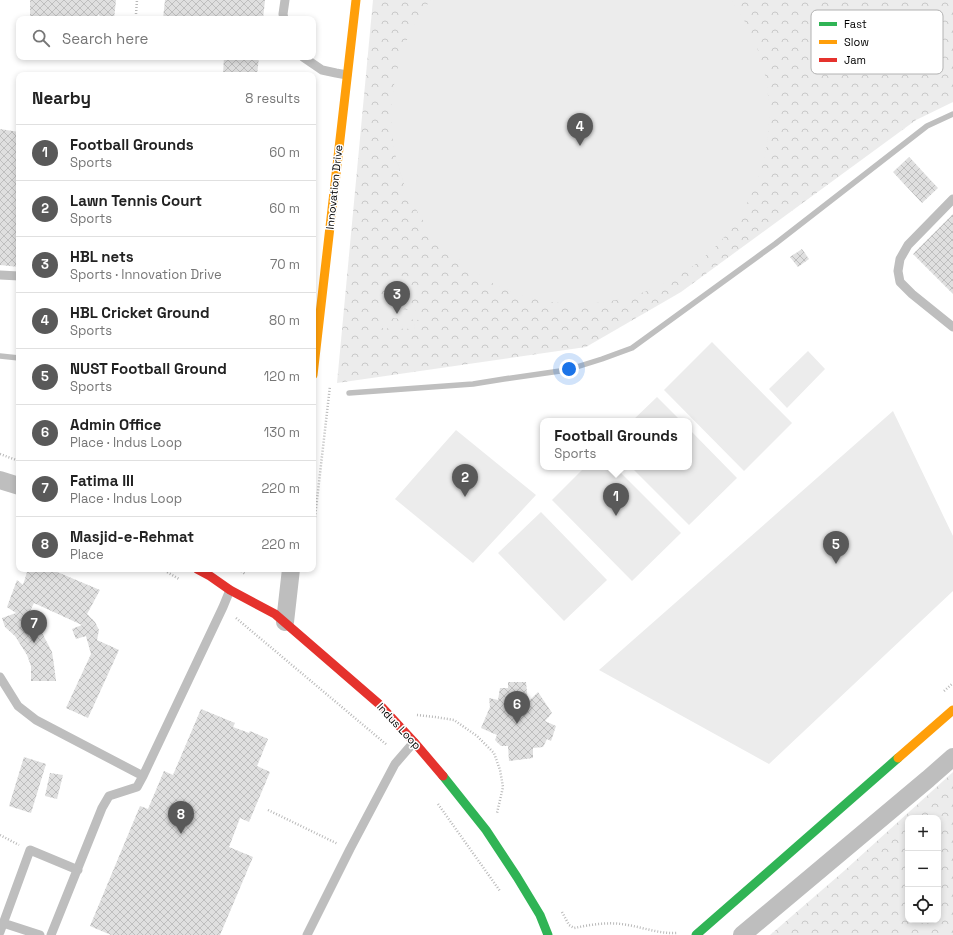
<!DOCTYPE html>
<meta charset="utf-8">
<style>
body{margin:0;font-family:"Space Grotesk",sans-serif;background:#f6f6f6;color:#222}
.controls{position:absolute;right:12px;bottom:12px;display:grid;overflow:hidden;border-radius:8px;box-shadow:0 2px 6px #0003}
.controls button{width:36px;height:36px;display:grid;place-items:center;padding:0;border:0;border-bottom:1px solid #e0e0e0;background:#fff;color:#222;font:20px sans-serif}
.you{position:absolute;left:569px;top:369px;width:14px;height:14px;margin:-10px;border:3px solid #fff;border-radius:50%;background:#1a73e8;box-shadow:0 0 0 6px #1a73e833}
.badge{display:grid;place-items:center;width:26px;height:26px;border-radius:50%;background:#595959;color:#fff;font-size:13px;font-weight:700}
.pin{position:absolute;translate:-50% -33px;filter:drop-shadow(0 1px 2px #0008)}
.pin::after{content:'';position:absolute;top:21px;width:14px;height:12px;background:inherit;clip-path:polygon(0 0,100% 0,50% 100%)}
.popup{position:absolute;left:540px;top:418px;width:152px;height:52px;box-sizing:border-box;display:grid;place-content:center;border-radius:8px;background:#fff;filter:drop-shadow(0 1px 3px #0005);font-size:13px;white-space:nowrap;color:#767676}
.popup b{font-size:15px;color:#222}
.popup::after{content:'';position:absolute;left:50%;top:100%;margin-left:-8px;border:8px solid transparent;border-top-color:#fff}
.list{margin:0;padding:0;list-style:none}
h2{display:flex;justify-content:space-between;align-items:center;height:52px;margin:0;padding:0 16px;font-size:17px}
h2 small{font-size:13px;font-weight:400;color:#767676}
.list li{display:grid;grid-template-columns:26px 1fr auto;gap:12px;align-items:center;box-sizing:border-box;height:56px;padding:0 16px;border-top:1px solid #e0e0e0}
.list b{display:block;font-size:15px;white-space:nowrap}
.list p{margin:0;font-size:13px;white-space:nowrap;color:#767676}
.list em{font-size:13px;font-style:normal;color:#767676}
.icon{flex:none;width:22px;height:22px;fill:none;stroke:currentColor;stroke-width:2;stroke-linecap:round;stroke-linejoin:round}
.map{position:relative;flex:none;width:953px;height:935px;overflow:hidden}
.search{position:absolute;background:#fff;box-shadow:0 2px 6px #0003;left:16px;top:16px;width:300px;height:44px;display:flex;align-items:center;gap:10px;box-sizing:border-box;padding:0 14px;border-radius:8px;color:#767676;font-size:15px}
.panel{position:absolute;background:#fff;box-shadow:0 2px 6px #0003;left:16px;top:72px;width:300px;height:500px;border-radius:8px}
.map>svg:first-child{display:block}
.forest{fill:url(#forest-crowns);fill-rule:evenodd}
.pitch{fill:#ececec}
.lines{fill:none;stroke-linecap:round;stroke-linejoin:round}
.stream{stroke:#bfbfbf;stroke-width:5.5}
.building{fill:url(#building-cross-hatch)}
.path{stroke:#b9b9b9;stroke-width:2.5;stroke-dasharray:1 2;stroke-linecap:butt}
.lane{stroke:#bebebe;stroke-width:9}
.street{stroke:#bebebe;stroke-width:18}
.fast{stroke:#30b455;stroke-width:9}
.slow{stroke:#ff9f0a;stroke-width:9}
.jam{stroke:#e5322d;stroke-width:9}
.labels{text-anchor:middle;stroke-width:3;stroke-linejoin:round;paint-order:stroke}
.street-label{font-size:11px;fill:#000;stroke:#fff}
.key{fill:#fff;stroke:#b2b2b2;stroke-width:1}
.key-label{font-size:11px;fill:#000}
</style>
<div class="map">
<svg width="953" height="935" viewBox="0 0 953 935">
<defs>
<pattern id="forest-crowns" width="20" height="18" patternUnits="userSpaceOnUse"><rect width="20" height="18" fill="#ececec"/><path d="M2 6a3 3 0 1 1 6 0M12 15a3 3 0 1 1 6 0" fill="none" stroke="#c9c9c9"/></pattern>
<pattern id="building-cross-hatch" width="8" height="8" patternUnits="userSpaceOnUse"><rect width="8" height="8" fill="#dfdfdf"/><path d="M0 0l8 8M0 8l8-8" fill="none" stroke="#bebebe"/></pattern>
</defs>
<rect width="100%" height="100%" fill="#fff"/>
<path class="forest" d="M 373,0 L 953,0 L 953,102 L 916,120 L 681,292 L 586,347 L 337,383 Z
M 953,772 L 953,935 L 770,935 L 844,871 ZM 908,818 L 938,818 L 938,920 L 908,920 Z"/>
<path class="pitch" d="M 431,0 L 731,0 C 758,38 770,75 769,122 C 768,163 752,203 726,235 C 667,305 565,325 485,279 C 480,276 476,272 471,269 C 459,260 446,250 436,238 C 423,222 411,203 404,184 C 402,177 400,171 398,164 C 382,112 396,42 431,0 Z
M 376,306 L 418,311 L 418,320 L 376,317 Z
M 377,322 L 415,324 L 414,329 L 378,328 Z
M 712,342 L 792,423 L 744,471 L 664,390 Z
M 808,351 L 825,369 L 787,408 L 769,389 Z
M 657,397 L 681,421 L 632,421 Z
M 893,411 L 953,536 L 953,591 L 769,764 L 599,670 Z
M 689,429 L 737,478 L 689,525 L 631,467 L 689,467 Z
M 456,430 L 536,495 L 473,563 L 395,499 Z
M 585,467 L 615,467 L 681,533 L 632,581 L 552,500 Z
M 541,512 L 607,580 L 564,621 L 498,553 Z"/>
<g class="lines">
<path class="stream" d="M 0,356 L 19,358
M 349,393 L 473,384 L 504,379 L 567,370 L 602,359 L 632,348 L 775,244 L 927,126 L 953,114"/>
</g>
<path class="building" d="M 30,0 L 116,0 L 114,19 L 103,19 L 98,14 L 97,19 L 30,19 Z
M 165,0 L 265,0 L 263,19 L 163,19 Z
M 224,57 L 259,57 L 257,75 L 223,75 Z
M 0,129 L 19,132 L 19,267 L 0,265 Z
M 909,157 L 938,188 L 922,203 L 893,172 Z
M 953,214 L 953,294 L 913,254 Z
M 802,249 L 809,259 L 798,267 L 790,257 Z
M 28,569 L 50,569 L 100,590 L 87,614 L 95,622 L 99,630 L 97,640 L 119,650 L 88,718 L 66,708 L 91,654 L 86,636 L 76,639 L 72,629 L 82,625 L 34,603 L 28,615 L 40,629 L 52,652 L 54,665 L 56,681 L 31,681 L 31,666 L 27,655 L 15,636 L 5,627 L 2,618 L 16,613 L 7,607 L 17,580 L 23,585 Z
M 508,682 L 526,682 L 528,702 L 538,692 L 552,713 L 545,721 L 556,726 L 551,741 L 547,739 L 543,747 L 533,748 L 533,758 L 509,761 L 508,746 L 501,746 L 495,740 L 497,735 L 481,728 L 490,707 L 489,698 L 498,700 L 500,688 L 508,688 Z
M 201,709 L 235,723 L 233,727 L 249,733 L 250,731 L 268,739 L 257,766 L 270,772 L 249,822 L 240,818 L 229,847 L 253,857 L 220,935 L 111,935 L 90,926 L 140,806 L 148,809 L 164,771 L 173,775 Z
M 24,757 L 46,764 L 31,813 L 9,806 Z
M 50,773 L 63,775 L 57,799 L 45,796 Z"/>
<g class="lines">
<path class="path" d="M 136,14 L 137,0
M 0,454 L 19,461
M 313,535 L 330,386
M 162,569 L 179,579
M 239,569 L 245,574
M 236,618 L 387,745
M 944,691 L 953,683
M 417,715 L 435,717 L 454,720 L 477,736 L 494,753 L 500,770 L 503,787 L 497,813
M 438,804 L 500,891
M 268,810 L 338,844
M 0,835 L 19,845
M 562,912 L 569,925 L 574,928 C 589,925 606,922 621,924 C 640,926 657,934 677,933"/>
<path class="lane" d="M 284,19 L 283,14 L 285,0
M 303,57 L 322,70 L 336,73 L 347,75
M 953,199 L 908,245 L 900,259 L 898,271 L 900,282 L 912,294 L 953,327
M 0,275 L 19,276
M 0,677 L 18,706 L 36,720 L 143,776
M 3,923 L 40,935
M 0,932 L 30,850 L 78,870
M 51,935 L 102,808 L 109,796 L 137,787 L 143,776 L 223,607 L 230,590
M 307,935 L 350,849 L 395,764 L 414,742"/>
<path class="street" d="M 0,480 L 19,486
M 285,622 L 291,569
M 742,935 L 928,779 L 953,757"/>
<path class="fast" d="M 443,776 L 486,830 L 517,877 L 540,915 L 548,935
M 696,935 L 898,758"/>
<path class="slow" d="M 313,375 L 356,0
M 898,758 L 953,710"/>
<path class="jam" d="M 197,569 L 210,576 L 230,590 L 275,614 L 379,704 L 414,742 L 443,776"/>
</g>
<g class="labels">
<g class="street-label">
<text transform="translate(334 187) rotate(-84)" y="4">Innovation Drive</text>
<text transform="translate(399 726) rotate(47)" y="4">Indus Loop</text>
</g>
</g>
<rect x="811" y="10" width="132" height="64" rx="6" class="key"/>
<rect x="819" y="22" width="18" height="4" fill="#30b455"/>
<rect x="819" y="40" width="18" height="4" fill="#ff9f0a"/>
<rect x="819" y="58" width="18" height="4" fill="#e5322d"/>
<g class="key-label">
<text x="844" y="28">Fast</text>
<text x="844" y="46">Slow</text>
<text x="844" y="64">Jam</text>
</g>
</svg>
<div class="controls">
<button>+</button>
<button>−</button>
<button><svg class="icon" aria-label="locate" viewBox="0 0 24 24"><circle cx="12" cy="12" r="6"/><path d="M12 2v4M12 18v4M2 12h4M18 12h4"/></svg></button>
</div>
<div class="you"></div>
<div class="pin badge" style="left:616px;top:516px">1</div>
<div class="popup"><b>Football Grounds</b>Sports</div>
<div class="pin badge" style="left:465px;top:497px">2</div>
<div class="pin badge" style="left:397px;top:314px">3</div>
<div class="pin badge" style="left:580px;top:146px">4</div>
<div class="pin badge" style="left:836px;top:564px">5</div>
<div class="pin badge" style="left:517px;top:724px">6</div>
<div class="pin badge" style="left:34px;top:643px">7</div>
<div class="pin badge" style="left:181px;top:834px">8</div>
<div class="search"><svg class="icon" aria-label="search" viewBox="0 0 24 24"><circle cx="10" cy="10" r="6"/><path d="M15 15l6 6"/></svg>Search here</div>
<section class="panel">
<h2>Nearby<small>8 results</small></h2>
<ul class="list">
<li><span class="badge">1</span><div><b>Football Grounds</b><p>Sports</p></div><em>60 m</em></li>
<li><span class="badge">2</span><div><b>Lawn Tennis Court</b><p>Sports</p></div><em>60 m</em></li>
<li><span class="badge">3</span><div><b>HBL nets</b><p>Sports · Innovation Drive</p></div><em>70 m</em></li>
<li><span class="badge">4</span><div><b>HBL Cricket Ground</b><p>Sports</p></div><em>80 m</em></li>
<li><span class="badge">5</span><div><b>NUST Football Ground</b><p>Sports</p></div><em>120 m</em></li>
<li><span class="badge">6</span><div><b>Admin Office</b><p>Place · Indus Loop</p></div><em>130 m</em></li>
<li><span class="badge">7</span><div><b>Fatima III</b><p>Place · Indus Loop</p></div><em>220 m</em></li>
<li><span class="badge">8</span><div><b>Masjid-e-Rehmat</b><p>Place</p></div><em>220 m</em></li>
</ul>
</section>
</div>
